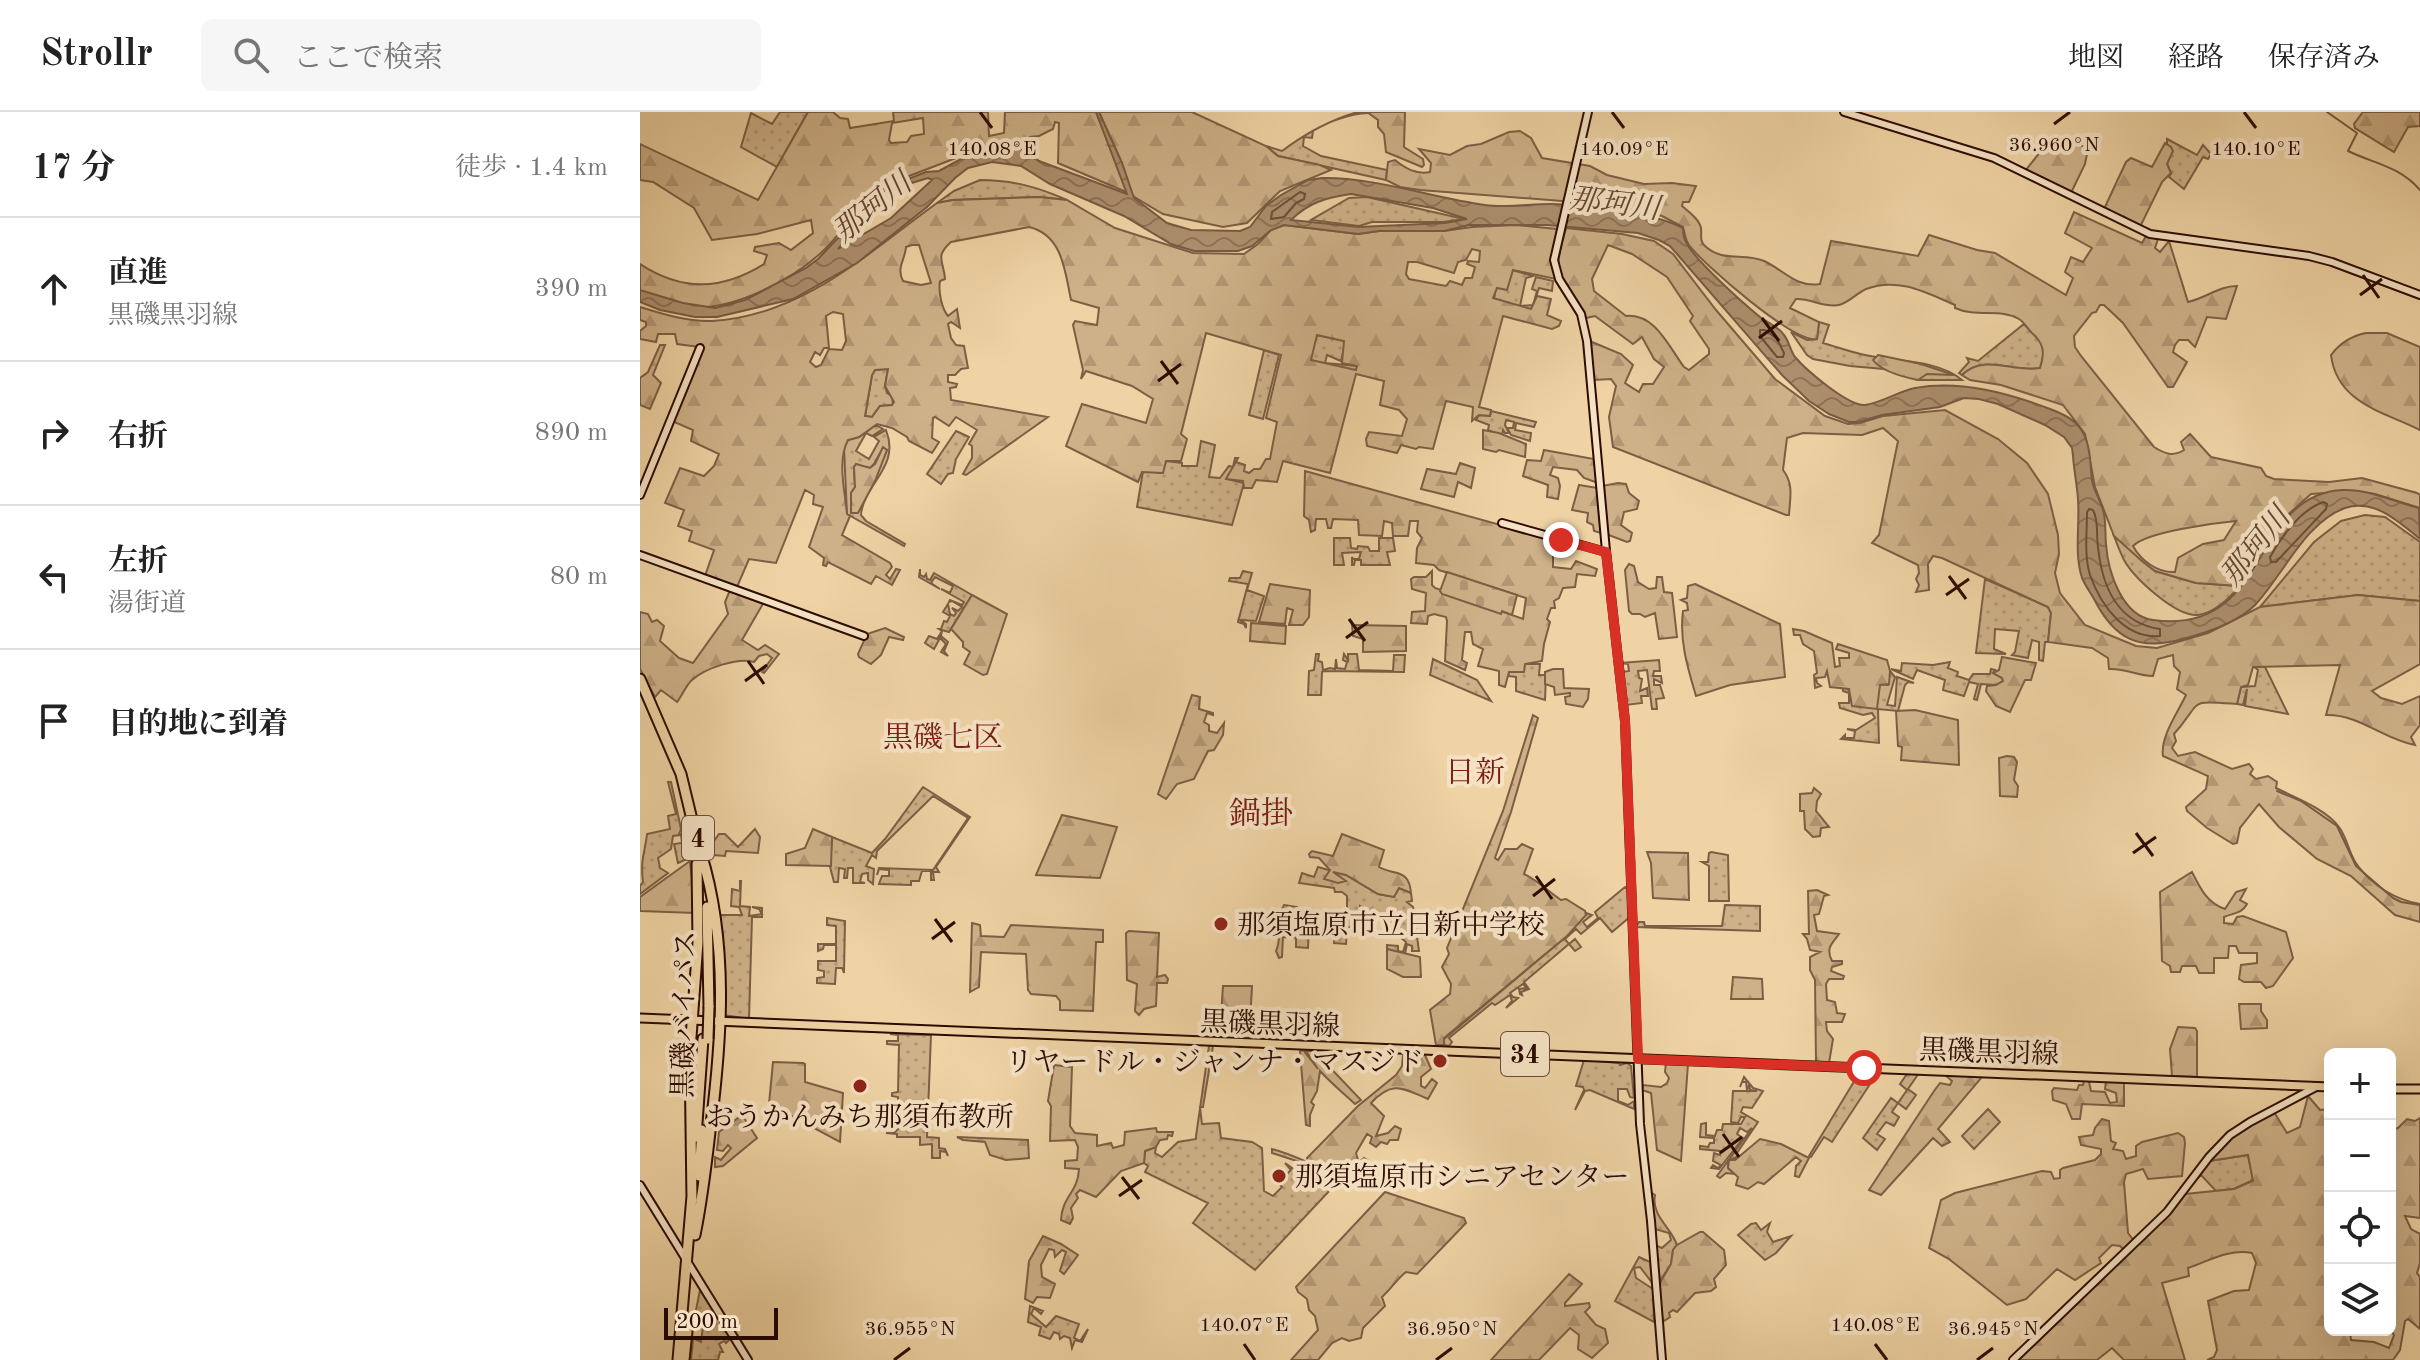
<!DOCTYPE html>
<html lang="ja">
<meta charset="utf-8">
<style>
body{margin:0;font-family:"Old Standard TT","Noto Serif JP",serif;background:#f6f6f6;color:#222}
.controls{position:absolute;right:24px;bottom:24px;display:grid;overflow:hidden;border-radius:12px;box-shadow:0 8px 32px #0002}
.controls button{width:72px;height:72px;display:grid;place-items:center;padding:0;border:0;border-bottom:2px solid #e0e0e0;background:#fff;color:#222;font:40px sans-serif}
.scale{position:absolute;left:24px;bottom:20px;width:114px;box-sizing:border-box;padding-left:8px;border:4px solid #2c0b01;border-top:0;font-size:22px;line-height:28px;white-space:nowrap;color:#2c0b01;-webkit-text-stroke:6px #f5e2c4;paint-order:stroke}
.stop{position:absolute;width:24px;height:24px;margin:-18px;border:6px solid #d93025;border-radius:50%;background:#fff}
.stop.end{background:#d93025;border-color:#fff;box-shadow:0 2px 8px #0008}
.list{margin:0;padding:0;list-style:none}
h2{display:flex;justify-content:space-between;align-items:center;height:104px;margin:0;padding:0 32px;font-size:34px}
h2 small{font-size:26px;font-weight:400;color:#767676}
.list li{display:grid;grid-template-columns:52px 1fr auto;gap:24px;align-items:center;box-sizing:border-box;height:144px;padding:0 32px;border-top:2px solid #e0e0e0}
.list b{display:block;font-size:30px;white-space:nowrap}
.list p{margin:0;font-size:26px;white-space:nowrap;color:#767676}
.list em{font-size:26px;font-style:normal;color:#767676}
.icon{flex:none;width:44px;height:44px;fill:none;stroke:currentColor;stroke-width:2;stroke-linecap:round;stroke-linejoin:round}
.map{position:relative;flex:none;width:1780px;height:1248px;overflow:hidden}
header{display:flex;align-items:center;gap:48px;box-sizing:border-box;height:112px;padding:0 40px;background:#fff;border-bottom:2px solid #e0e0e0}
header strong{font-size:38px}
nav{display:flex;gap:44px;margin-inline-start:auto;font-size:28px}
.search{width:560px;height:72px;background:#f6f6f6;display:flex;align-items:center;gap:20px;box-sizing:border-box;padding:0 28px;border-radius:12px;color:#767676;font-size:30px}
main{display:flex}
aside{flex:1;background:#fff}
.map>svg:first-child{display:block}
.grass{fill:url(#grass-dots);stroke:#7d5e44;stroke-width:2;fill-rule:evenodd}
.forest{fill:url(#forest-firs);stroke:#7d5e44;stroke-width:2;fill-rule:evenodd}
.cemetery{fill:url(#cemetery-stones);stroke:#7d5e44;stroke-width:2}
.water{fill:url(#water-waves);stroke:#795a42;stroke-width:2;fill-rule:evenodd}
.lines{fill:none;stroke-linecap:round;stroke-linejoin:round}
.shore{stroke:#6c4d37;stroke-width:2}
.stream{stroke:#795a42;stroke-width:2}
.secondary-casing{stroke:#2c0b01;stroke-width:10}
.primary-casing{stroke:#2c0b01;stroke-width:11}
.highway-casing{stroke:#2c0b01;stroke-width:13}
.secondary{stroke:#f5e2c4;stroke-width:6}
.primary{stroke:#efd3a4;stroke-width:7}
.highway{stroke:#efd3a4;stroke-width:9}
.highway-bridge-casing{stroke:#2c0b01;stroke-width:13;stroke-linecap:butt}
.highway-bridge{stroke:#efd3a4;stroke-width:9}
.route{stroke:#d93025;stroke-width:10}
.ticks{fill:none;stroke:#2c0b01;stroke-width:3}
.poi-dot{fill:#8f2418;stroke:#f5e2c4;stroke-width:3}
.labels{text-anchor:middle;stroke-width:8;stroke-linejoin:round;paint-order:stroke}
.shield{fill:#f5e2c4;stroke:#684c3c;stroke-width:2}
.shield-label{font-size:26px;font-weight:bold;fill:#2c0b01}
.poi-label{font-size:28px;fill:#2c0b01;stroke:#f5e2c4;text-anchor:start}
.street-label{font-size:28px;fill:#2c0b01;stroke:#f5e2c4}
.water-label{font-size:30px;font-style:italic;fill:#664632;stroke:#f5e2c4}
.neighbourhood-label{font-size:30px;fill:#7a1f14;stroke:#f5e2c4}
.quarter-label{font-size:32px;fill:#7a1f14;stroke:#f5e2c4}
.ticks-label{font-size:20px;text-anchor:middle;fill:#2c0b01;stroke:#f5e2c4;stroke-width:8;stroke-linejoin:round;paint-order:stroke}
</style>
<header>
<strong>Strollr</strong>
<div class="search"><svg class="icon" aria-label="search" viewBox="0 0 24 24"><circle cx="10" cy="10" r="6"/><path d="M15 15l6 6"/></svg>ここで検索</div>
<nav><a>地図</a><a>経路</a><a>保存済み</a></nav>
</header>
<main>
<aside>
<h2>17 分<small>徒歩 · 1.4 km</small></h2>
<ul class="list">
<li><svg class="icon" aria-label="ahead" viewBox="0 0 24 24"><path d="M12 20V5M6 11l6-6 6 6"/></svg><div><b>直進</b><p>黒磯黒羽線</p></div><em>390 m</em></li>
<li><svg class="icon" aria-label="right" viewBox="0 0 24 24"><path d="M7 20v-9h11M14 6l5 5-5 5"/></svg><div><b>右折</b></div><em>890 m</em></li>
<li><svg class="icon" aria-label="left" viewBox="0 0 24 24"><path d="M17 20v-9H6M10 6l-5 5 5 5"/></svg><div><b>左折</b><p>湯街道</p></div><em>80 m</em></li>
<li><svg class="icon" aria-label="arrive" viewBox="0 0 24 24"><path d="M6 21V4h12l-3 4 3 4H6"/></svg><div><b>目的地に到着</b></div></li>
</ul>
</aside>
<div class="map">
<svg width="1780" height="1248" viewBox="0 0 1780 1248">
<defs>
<pattern id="grass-dots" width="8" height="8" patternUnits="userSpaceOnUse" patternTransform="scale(2)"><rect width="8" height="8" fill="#ceb188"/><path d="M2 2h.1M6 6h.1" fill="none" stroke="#b19774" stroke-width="1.8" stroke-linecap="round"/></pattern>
<pattern id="forest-firs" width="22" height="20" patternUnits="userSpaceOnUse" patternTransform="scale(2)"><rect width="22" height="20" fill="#ceb188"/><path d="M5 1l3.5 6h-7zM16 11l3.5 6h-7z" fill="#b19774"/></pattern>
<pattern id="cemetery-stones" width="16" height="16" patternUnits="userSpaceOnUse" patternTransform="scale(2)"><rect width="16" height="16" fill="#ceb188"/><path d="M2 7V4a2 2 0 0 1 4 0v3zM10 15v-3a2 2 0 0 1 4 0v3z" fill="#b19774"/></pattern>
<pattern id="water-waves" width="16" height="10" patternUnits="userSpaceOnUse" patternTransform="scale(2)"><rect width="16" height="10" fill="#ad8f6d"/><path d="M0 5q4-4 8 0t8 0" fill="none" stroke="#8d7357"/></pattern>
</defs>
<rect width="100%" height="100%" fill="#efd3a4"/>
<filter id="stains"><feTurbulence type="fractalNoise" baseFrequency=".0025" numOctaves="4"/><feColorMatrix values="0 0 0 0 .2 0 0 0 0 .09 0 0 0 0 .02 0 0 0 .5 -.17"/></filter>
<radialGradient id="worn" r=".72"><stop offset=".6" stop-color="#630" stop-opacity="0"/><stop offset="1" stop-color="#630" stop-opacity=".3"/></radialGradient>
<path class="grass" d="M 140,0 L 168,0 L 137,55 L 101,35 L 111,1 L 132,12 Z
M 718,0 L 728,1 C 708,2 690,9 673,19 L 672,26 L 664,25 L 663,34 L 681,44 L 747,58 L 746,68 L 638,44 L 626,34 L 642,39 C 666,21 689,8 718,0 Z
M 1527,27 L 1557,43 L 1563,33 L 1571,42 L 1568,47 L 1563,45 L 1544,77 L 1529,65 L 1531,61 L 1527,52 Z
M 340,68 C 372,68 398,75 427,88 L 399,85 L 313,88 L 297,91 L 314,79 Z
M 727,85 L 824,107 L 803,110 L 732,110 L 719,114 L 671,108 L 709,86 Z
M 872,158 L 893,164 L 886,166 L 880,194 L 893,193 L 897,179 L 892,177 L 896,165 L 913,169 L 912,179 L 899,176 L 892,198 L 854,187 L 856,175 Z
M 1179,210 L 1189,213 L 1183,231 C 1197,235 1211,240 1225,243 C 1255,250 1297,247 1322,268 L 1278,268 L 1244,257 L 1210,254 L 1173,247 L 1167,243 L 1151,220 L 1167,228 L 1177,227 Z
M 1384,212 C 1399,229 1409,231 1400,256 C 1374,261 1344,241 1322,263 L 1319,261 L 1329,250 L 1327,246 L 1338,249 Z
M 677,223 L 704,229 L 705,232 L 701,249 L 687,243 L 685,251 L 717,254 L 716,259 L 675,250 L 669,247 Z
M 624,238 L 639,243 L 623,307 L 609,303 Z
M 248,257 L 245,274 L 247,281 L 252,284 L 253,293 L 240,294 L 232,305 L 225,304 L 232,263 L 235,258 Z
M 851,299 L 896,310 L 894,315 L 876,311 L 875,318 L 891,321 L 890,329 L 871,323 L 867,316 L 873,316 L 874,310 L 866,308 L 865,313 L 869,321 L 865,321 L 863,318 L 862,324 L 848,318 L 849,313 L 836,308 L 839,303 L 850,304 Z
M 236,313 L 243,317 L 232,324 L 226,321 L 216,339 L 229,347 L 239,329 L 234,325 L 246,318 C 261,356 223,372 221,403 L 226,409 L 265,432 L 264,434 L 207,402 L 204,336 L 208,328 L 219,325 ZM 243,336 L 247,338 L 220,397 L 211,401 L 211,381 L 215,375 L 214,355 L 216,353 L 230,356 L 234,352 Z
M 316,319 L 329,325 L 316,347 L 313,361 L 308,362 L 301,372 L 287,362 Z
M 561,329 L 575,333 L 569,365 L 580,366 L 589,354 L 593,355 L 595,346 L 598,346 L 587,367 L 604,371 L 592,413 L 497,395 L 503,359 L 522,361 L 526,349 L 542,351 L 542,354 L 557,354 Z
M 1725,403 L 1745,405 L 1780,430 L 1780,489 L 1718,483 L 1620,495 L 1674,430 L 1701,409 Z
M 1474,424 L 1515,459 L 1556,471 L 1599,474 C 1590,486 1574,501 1558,503 C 1536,505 1494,466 1484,448 C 1480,440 1477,432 1474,424 Z
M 694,426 L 710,426 L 711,436 L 717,437 L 718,434 L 728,435 L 730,439 L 739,439 L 739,426 L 753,426 L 755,439 L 747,440 L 750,453 L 721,453 L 721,448 L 715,448 L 714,453 L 712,453 L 712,445 L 713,447 L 719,447 L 721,440 L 702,441 L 704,453 L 694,453 Z
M 280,457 L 280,463 L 284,465 L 286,462 L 287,467 L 290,468 L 294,461 L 332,483 L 309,520 L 302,518 L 301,524 L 308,530 L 304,539 L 308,544 L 301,540 L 306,532 L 300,526 L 294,537 L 285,531 L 289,524 L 297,527 L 302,519 L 299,517 L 301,517 L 304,509 L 307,510 L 310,504 L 303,500 L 308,492 L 310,502 L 314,504 L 316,501 L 312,496 L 318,499 L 322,495 L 312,489 L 309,490 L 310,488 L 322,493 L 324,490 L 301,477 L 310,481 L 313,474 L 295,465 L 291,471 L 300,477 L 279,465 Z
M 603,459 L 612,461 L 607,478 L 624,484 L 616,509 L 600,508 L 606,512 L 606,516 L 604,512 L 598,510 L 608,472 L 589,469 L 590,466 L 600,466 Z
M 1345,467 L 1408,495 L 1411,501 L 1408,530 L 1405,530 L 1403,549 L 1399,548 L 1399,530 L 1392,528 L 1388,546 L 1372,543 L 1375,540 L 1379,519 L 1355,517 L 1354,537 L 1366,542 L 1336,541 Z
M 676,542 L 679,542 L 678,549 L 682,550 L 683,558 L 690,556 L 695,557 L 696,547 L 697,556 L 705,557 L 707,550 L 703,548 L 704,542 L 708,548 L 708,542 L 717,542 L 719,558 L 753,559 L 754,543 L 765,543 L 764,560 L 684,559 L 682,560 L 681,583 L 668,583 L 669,559 L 674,558 Z
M 793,547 L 837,568 L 851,589 L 790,563 Z
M 1019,548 L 1020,559 L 1014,559 L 1013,564 L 1021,564 L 1022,571 L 1014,567 L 1014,573 L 1020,573 L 1024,586 L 1016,587 L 1017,597 L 1012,597 L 1007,558 L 998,559 L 999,566 L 1002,567 L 1000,579 L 1007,576 L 1008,584 L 1001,584 L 1002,591 L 986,593 L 982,560 L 989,559 L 988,552 L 980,551 Z
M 1310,550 L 1308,556 L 1318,560 L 1317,564 L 1329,568 L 1333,562 L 1350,562 L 1351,557 L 1355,558 L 1353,561 L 1362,566 L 1363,569 L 1356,573 L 1341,572 L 1337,588 L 1334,587 L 1338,572 L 1329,570 L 1324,584 L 1303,578 L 1305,568 L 1277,558 L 1273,567 L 1251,557 L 1261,559 L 1262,551 L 1293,553 Z
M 885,552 L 900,552 L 899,563 L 906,563 L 905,588 L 876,579 L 876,565 L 868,564 L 869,560 L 881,560 Z
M 1613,554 L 1625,555 L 1648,602 L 1605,594 L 1607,577 L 1603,593 L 1597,592 L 1601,575 L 1615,574 L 1618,558 Z
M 1250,559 L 1255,565 L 1247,593 L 1255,594 L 1257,565 L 1274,571 L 1268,570 L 1265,573 L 1258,599 L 1238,597 L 1239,631 L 1201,627 L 1205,623 L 1205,626 L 1214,626 L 1215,619 L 1207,617 L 1216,618 L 1235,606 L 1232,601 L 1223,603 L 1200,596 L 1199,591 L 1209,591 L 1209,581 L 1203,579 L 1203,575 L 1211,579 L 1210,589 L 1242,572 L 1248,573 Z
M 28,670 L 31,670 L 41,717 L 39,722 L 42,722 L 47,747 L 38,751 L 34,732 L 42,731 L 41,723 L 33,724 L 31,737 L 18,746 L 20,756 L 28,761 L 0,782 L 0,774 L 3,770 C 0,748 5,740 7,722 L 30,717 L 28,704 L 36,702 Z
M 283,675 L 330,705 L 296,755 L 299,760 L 293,760 L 294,768 L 291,768 L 291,759 L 282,759 L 279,769 L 271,769 L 271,773 L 239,772 L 242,764 L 249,764 L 249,758 L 239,757 L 237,763 L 239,756 L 293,758 L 328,706 L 293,684 L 237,739 L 236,746 L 232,743 L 226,754 L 234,757 L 233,772 L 228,768 L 228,761 L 222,762 L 220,770 L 225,771 L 213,771 L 213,756 L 208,756 L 207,766 L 204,766 L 205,757 L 199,756 L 198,770 L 194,770 L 190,755 L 192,725 L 232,741 L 245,727 Z
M 1071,740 L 1088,743 L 1089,789 L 1069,789 L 1069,754 L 1062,750 L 1068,750 L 1069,741 Z
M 678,755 L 706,763 L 738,782 L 754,785 L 759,776 L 771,781 L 772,789 L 767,790 L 773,795 L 779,839 L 772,839 L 772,834 L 767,832 L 765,842 L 747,837 L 747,833 L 758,834 L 758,839 L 763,840 L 766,830 L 752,818 L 746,817 L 746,810 L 720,794 L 719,815 L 707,815 L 706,832 L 694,831 L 695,806 L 704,806 L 707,802 L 707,784 L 702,780 L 695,780 L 694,776 L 659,771 L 662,761 L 674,765 Z
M 100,769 L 101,769 L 100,794 L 110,795 L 109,804 L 122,802 L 119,797 L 112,795 L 122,796 L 122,805 L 112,805 L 109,907 L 84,903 L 77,803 L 102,803 L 99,795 L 91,794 L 92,777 L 100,779 Z
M 985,775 L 990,778 L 991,804 L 972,820 L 960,806 L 941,822 L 936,817 L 925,827 L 929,832 L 935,827 L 941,835 L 935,839 L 929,832 L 884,870 L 889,877 L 881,880 L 882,883 L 880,882 L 879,877 L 887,876 L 883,872 L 870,881 L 873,885 L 878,886 L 866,896 L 872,889 L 870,883 L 855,893 L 852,891 L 809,926 L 812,930 L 809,934 L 804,933 L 803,928 L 927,824 L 946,801 L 952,803 L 943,810 L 947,815 L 958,806 L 955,800 Z
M 644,793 L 657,795 L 657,815 L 669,813 L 668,836 L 656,835 L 656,826 L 643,825 L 642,845 L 639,846 L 636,839 C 643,825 635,806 644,793 Z
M 1085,793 L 1120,794 L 1120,819 L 996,815 L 999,810 L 1004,810 L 1005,814 L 1082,814 Z
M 187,806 L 205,809 L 204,861 L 202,856 L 196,856 L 195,872 L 177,871 L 177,866 L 184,865 L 184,859 L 178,858 L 178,849 L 196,849 L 196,833 L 184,833 L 183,837 L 178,839 L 178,832 L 196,832 L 196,814 L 187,813 Z
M 250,922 L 291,923 L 287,1025 L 299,1026 L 299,1036 L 305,1037 L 308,1044 L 306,1040 L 300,1039 L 300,1046 L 292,1046 L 292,1032 L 280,1033 L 280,1025 L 257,1025 L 257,1022 L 246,1021 L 254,1021 L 258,1017 L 257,1003 L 253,1002 L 258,1001 L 258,985 L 252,984 L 252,981 L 258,980 L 259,933 L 247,932 L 247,929 L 258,929 L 258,923 Z
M 569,934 L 573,934 L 563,995 L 560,995 L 562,1012 L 579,1011 L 581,1026 L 612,1030 L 622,1036 L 624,1079 L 633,1084 L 642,1075 L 638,1070 L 651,1058 L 645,1051 L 658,1060 L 663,1051 L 632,1041 L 632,1037 C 656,1043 673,1054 696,1062 L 689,1070 L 693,1075 L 615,1158 L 553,1111 L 568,1091 L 505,1060 L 508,1054 L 504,1051 L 505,1039 L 516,1035 L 515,1041 L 522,1045 L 538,1030 L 556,1027 L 556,1024 Z
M 944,948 L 979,951 L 980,953 L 987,951 L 991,954 L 994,986 L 990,985 L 987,977 L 978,977 L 978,989 L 988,993 L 994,989 L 994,997 L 950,978 L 945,979 L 935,998 L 944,978 L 943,975 L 936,974 Z
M 1221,958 L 1234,959 L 1236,963 L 1192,1030 L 1184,1025 L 1171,1045 L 1169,1044 Z
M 1279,961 L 1268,977 L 1276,983 L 1266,997 L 1258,991 L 1252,1000 L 1259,1005 L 1254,1014 L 1246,1010 L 1237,1022 L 1245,1027 L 1237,1038 L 1223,1026 L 1251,986 L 1258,991 L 1267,978 L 1260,972 L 1267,962 Z
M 1104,965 L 1113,976 L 1123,979 L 1112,996 L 1103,995 L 1101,1000 L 1118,1010 L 1097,1041 L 1099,1044 L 1088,1049 L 1088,1056 L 1095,1062 L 1086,1061 L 1080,1066 L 1077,1064 L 1112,1016 L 1107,1020 L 1100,1016 L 1097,1022 L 1103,1026 L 1079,1057 L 1071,1056 L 1073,1053 L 1078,1056 L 1081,1053 L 1073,1049 L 1074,1041 L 1080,1043 L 1080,1039 L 1060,1037 L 1060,1034 L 1068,1035 L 1070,1031 L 1074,1031 L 1074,1026 L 1060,1025 L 1061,1012 L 1066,1011 L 1066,1023 L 1075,1024 L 1077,1018 L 1082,1018 L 1083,1012 L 1101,1012 L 1105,1005 L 1101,1005 L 1098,1011 L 1091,1010 L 1093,979 L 1117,979 L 1110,978 L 1109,973 L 1107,978 L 1106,970 L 1102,970 L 1100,975 Z
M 1348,997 L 1360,1010 L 1334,1037 L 1322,1024 Z
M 1608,1043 L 1613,1068 L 1594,1077 L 1576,1079 L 1561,1063 L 1550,1074 L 1569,1049 Z
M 1010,1080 L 1015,1083 C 1011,1104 1031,1115 1037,1133 L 1033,1138 L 1031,1152 L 1018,1172 L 1015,1133 L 1022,1136 L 1031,1128 L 1029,1121 L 1015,1117 Z
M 1116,1111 L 1121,1118 L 1130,1111 L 1127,1120 L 1133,1130 L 1151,1124 L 1136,1141 L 1125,1148 L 1098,1123 L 1111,1112 Z
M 999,1145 L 1010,1150 L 1013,1172 L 1000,1155 L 994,1156 L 996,1166 L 1013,1177 L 1014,1210 L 975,1189 Z
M 60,1178 L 91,1226 L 86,1231 L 84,1229 L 79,1232 L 83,1240 L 80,1240 L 78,1248 L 51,1248 L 53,1226 L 61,1230 L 64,1207 L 58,1201 L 55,1203 Z
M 390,1194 L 403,1199 L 401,1202 L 394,1196 L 391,1202 L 406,1215 L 416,1204 L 439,1212 L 434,1226 L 440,1229 L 448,1217 L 442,1230 L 435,1228 L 432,1236 L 430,1226 L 424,1224 L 420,1227 L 419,1222 L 414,1220 L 410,1227 L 399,1223 L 401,1215 L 388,1210 Z"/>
<path class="forest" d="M 168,0 L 193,0 L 200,6 L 208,7 L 210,16 L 254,9 L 253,0 L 348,0 L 349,24 L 364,21 L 365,0 L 456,0 L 488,80 L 492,82 L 482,51 L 459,0 L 552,0 L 626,34 L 638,44 L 680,53 L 691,58 L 640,79 L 607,111 L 583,115 L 523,102 L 484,79 L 418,51 L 419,11 L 415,10 L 413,17 L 399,24 L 390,25 L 380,33 L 348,35 L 329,41 L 238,76 C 218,90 207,114 190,132 C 158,166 89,203 41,194 C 27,191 13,183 0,179 L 0,152 C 43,180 82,178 124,152 L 127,143 L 114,139 L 115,135 L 139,131 L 151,138 L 173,121 L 171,108 L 117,122 L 72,128 L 54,96 L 13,70 L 0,68 L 0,32 L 118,88 ZM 283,6 L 284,22 L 271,24 L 267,30 L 251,31 L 249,28 L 252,11 Z
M 727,0 L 765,0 L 764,35 L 783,47 L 784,53 L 782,55 L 746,40 L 744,22 L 738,15 L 738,8 Z
M 1723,0 L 1780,0 L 1780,14 L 1768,15 L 1754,40 L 1715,16 L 1714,12 Z
M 880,19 L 891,26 L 902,46 L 950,54 L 967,63 L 1004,72 L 1032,71 L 1056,74 L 1049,90 L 1043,90 L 1042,94 C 1049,100 1059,107 1061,116 C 1062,124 1059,128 1065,134 C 1083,151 1104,140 1124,149 C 1144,158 1156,176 1180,172 L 1191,129 L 1278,144 L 1289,123 L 1337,138 L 1355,141 L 1426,183 L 1433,166 L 1425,160 L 1431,145 L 1443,150 L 1452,136 L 1425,121 L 1434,100 L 1502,131 L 1506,124 L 1518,127 L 1515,136 L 1520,140 L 1529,129 L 1548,190 C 1566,186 1579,174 1597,174 L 1586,207 L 1567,205 L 1555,235 L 1548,228 L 1539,228 L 1535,233 L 1533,240 L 1547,250 L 1533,275 L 1528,275 L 1483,211 L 1464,193 L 1460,193 L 1456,200 L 1452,201 L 1434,224 L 1435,235 L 1441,244 L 1514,335 C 1525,342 1533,345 1544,338 L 1541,330 L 1550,322 L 1571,345 L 1621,356 L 1626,364 L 1634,367 L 1689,370 L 1722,366 L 1777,381 L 1780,383 L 1780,396 L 1735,382 L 1715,379 L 1671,382 L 1644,406 L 1599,474 L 1556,471 L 1515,459 L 1503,450 L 1474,424 L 1455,375 L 1445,322 L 1423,293 L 1361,273 L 1330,268 L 1322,263 C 1344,241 1373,261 1400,256 C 1405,240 1404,232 1392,221 C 1388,217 1384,210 1379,207 C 1360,196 1337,206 1315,196 L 1315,193 C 1285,180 1258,165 1226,177 C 1217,181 1208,191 1199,193 C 1184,196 1170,186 1156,187 L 1150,196 L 1179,210 L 1177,227 C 1155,232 1064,153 1049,133 C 1045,127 1045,122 1043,115 L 1022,104 L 973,93 L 780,78 L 760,75 L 746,68 L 748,50 L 755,48 C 765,56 776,63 790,60 L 791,51 L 779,37 L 810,43 L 827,34 L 841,32 L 869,20 ZM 1596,409 L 1584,428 L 1563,432 L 1538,446 L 1535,460 C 1518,461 1501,449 1493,434 C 1506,420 1574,411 1596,409 Z
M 1430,27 L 1445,35 L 1447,42 L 1445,52 L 1431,81 L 1386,58 L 1407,31 L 1423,37 Z
M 1525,31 L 1531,35 L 1533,39 L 1527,52 L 1531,61 L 1522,70 L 1500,115 L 1464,97 L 1486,50 L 1491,46 L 1512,55 Z
M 399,85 L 427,88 L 475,116 L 553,141 L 604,142 L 618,132 L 631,118 L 644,113 L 718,122 L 739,119 L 804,119 L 832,115 L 876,113 L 917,117 L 912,147 L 916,167 L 873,158 L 867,178 L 857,176 L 853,186 L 891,197 L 897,184 L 911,187 L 907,203 L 921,209 L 919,214 L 912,217 L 863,204 L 839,295 L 851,298 L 850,304 L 839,303 L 832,309 L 833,295 L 806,289 L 793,337 L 779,335 L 776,337 L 761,333 L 757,341 L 727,334 L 726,327 L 729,320 L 762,324 L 767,307 L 759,298 L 740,293 L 744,269 L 716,262 L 690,361 L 643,349 L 637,370 L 616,368 L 612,376 L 604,376 L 603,369 L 586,367 L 587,365 L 596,350 L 605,353 L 604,359 L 609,361 L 614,357 L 620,357 L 626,347 L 630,347 L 637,310 L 626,306 L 641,243 L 566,221 L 541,322 L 547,327 L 541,349 L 526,349 L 523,361 L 502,360 L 498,370 L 426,334 L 442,292 L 506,311 L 513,287 L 492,274 L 446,259 L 441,267 L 443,258 L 433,213 L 435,209 L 457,213 L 459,196 L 431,188 C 425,160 423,123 389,115 L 311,130 C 294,145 304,149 305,167 L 300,169 C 298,180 302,197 308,204 L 317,197 L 320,216 L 311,210 L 308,212 L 311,226 L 316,233 L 324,234 L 328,256 L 321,257 L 315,263 L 308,263 L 308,270 L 317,272 L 316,275 L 310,276 L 311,288 L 408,305 L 326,363 L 323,362 L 332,346 L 332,334 L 329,332 L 337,318 L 316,305 L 309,314 L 295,305 L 293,306 L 292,326 L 299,330 L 292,341 L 269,329 L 267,325 L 252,316 L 237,312 L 219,325 L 208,328 C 197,348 205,380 207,402 L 210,404 L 202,423 L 250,451 L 252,455 L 246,463 L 250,467 L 256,457 L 260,458 L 252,473 L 236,464 L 231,472 L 188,450 L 186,454 L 183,453 L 184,446 L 169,435 L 183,395 L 173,392 L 174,383 L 165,378 L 136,451 L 109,447 L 97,475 L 65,464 L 74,438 L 49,429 L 52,419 L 38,414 L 44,398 L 25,391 L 40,356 L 64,364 L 74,354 L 79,342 L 51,329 L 53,318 L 32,309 L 60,235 L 37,232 L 35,222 L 18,222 L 16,230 L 0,227 L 0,219 L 6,214 L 6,210 L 0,208 L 0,195 C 22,202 49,210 72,209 C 162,204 228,141 297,91 L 313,88 ZM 272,133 L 279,133 L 291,171 L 281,173 L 263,169 C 256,156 265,148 266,135 ZM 832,137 L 840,139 L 839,150 L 828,149 L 827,152 L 835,155 L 832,166 L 825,166 L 822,173 L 810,169 L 806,174 L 769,167 L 766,162 L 768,150 L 777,150 L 814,161 L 818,150 L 826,148 ZM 193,200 L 203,202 L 206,229 L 202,238 L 189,237 L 181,253 L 176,255 L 170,250 L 175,240 L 180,243 L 184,236 L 189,236 L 186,204 ZM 677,223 L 704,229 L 702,251 L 717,254 L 716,258 L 671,248 ZM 248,257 L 245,274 L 254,290 L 252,293 L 240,294 L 232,305 L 225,304 L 232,263 L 235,258 Z
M 926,116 L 982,122 L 1014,129 L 1033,142 L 1076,198 L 1135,267 L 1185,304 L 1208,312 L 1220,311 L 1243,304 L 1305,298 L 1358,327 L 1387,351 L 1408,382 L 1418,423 L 1419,442 L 1415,461 L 1420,481 L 1445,513 L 1496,534 L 1517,536 L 1568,521 L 1620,495 L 1718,483 L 1780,489 L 1780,552 L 1732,579 L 1741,586 L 1762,592 L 1780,584 L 1780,613 L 1771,625 L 1775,633 C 1743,627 1719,602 1686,603 L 1700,553 L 1613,555 L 1608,573 L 1601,575 L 1597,592 C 1546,588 1564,588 1534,622 L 1536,629 L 1532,636 L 1538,644 L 1555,640 L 1592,657 L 1609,652 L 1613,657 L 1610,662 L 1616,667 L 1628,664 L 1637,670 L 1636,676 C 1656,686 1686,697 1699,715 C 1708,727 1709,743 1718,754 C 1733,774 1756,788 1780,792 L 1780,810 L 1755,803 L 1711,764 L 1677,747 L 1639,715 L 1619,692 L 1600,716 L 1597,731 L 1593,732 L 1567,716 L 1547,699 L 1546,695 L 1566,677 L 1568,664 L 1523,644 C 1520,625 1538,600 1546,583 L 1537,577 L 1540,560 L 1534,554 L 1533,543 L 1518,547 L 1513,564 C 1497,564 1486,556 1469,557 L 1468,546 L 1452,536 L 1408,530 L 1411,501 L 1408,495 L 1302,446 L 1293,444 L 1288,452 L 1289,478 L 1276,480 L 1279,473 L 1276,467 L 1279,461 L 1278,453 L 1232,431 L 1239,423 L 1258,329 L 1243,316 L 1222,323 L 1163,321 L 1147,326 L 1143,358 C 1154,372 1150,386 1149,403 L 1146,403 L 973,335 L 969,305 L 976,274 L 971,267 L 954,268 L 949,232 L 952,230 L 981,242 L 993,253 L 985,271 L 999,280 L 1003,272 L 1013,272 L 1024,255 L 1014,247 L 1002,225 L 993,232 L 955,204 L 946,206 C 940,189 919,173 918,155 C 918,142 923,128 926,116 ZM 968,133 L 992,142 L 1027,165 L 1053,204 L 1050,209 L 1069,237 L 1069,242 L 1049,258 L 1044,255 C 1029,235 1015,201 986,204 L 954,179 L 952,167 Z
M 1726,221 L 1747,221 L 1780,235 L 1780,318 C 1745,300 1697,292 1691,243 C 1700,231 1711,224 1726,221 Z
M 20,233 L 25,233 L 13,263 L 21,271 L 10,297 L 0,293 L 0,266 L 8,260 Z
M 1238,243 L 1281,252 L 1314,263 L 1287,262 L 1278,268 C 1263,265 1242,260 1233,248 Z
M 843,318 L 859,321 L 886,332 L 885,345 L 859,338 L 856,340 L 843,337 Z
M 243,335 L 247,338 L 235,369 L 218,401 L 211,401 L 211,381 L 215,375 L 214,355 L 216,352 L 230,356 L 235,352 Z
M 904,338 L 954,347 L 958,371 L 944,366 L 937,358 L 913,355 L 910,363 L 918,366 L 920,374 L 918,387 L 907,385 L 908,373 L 883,364 L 887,348 L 901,349 Z
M 820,351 L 835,356 L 831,376 L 818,370 L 814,385 L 781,377 L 787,357 L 816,362 Z
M 665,359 L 893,422 L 913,430 L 913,455 L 931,457 L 936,449 L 957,457 L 955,464 L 937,462 L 935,475 L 923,476 L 919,486 L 914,489 L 915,496 L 911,496 L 907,507 L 910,510 L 904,532 L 902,549 L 885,552 L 884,560 L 869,560 L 865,575 L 859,573 L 859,559 L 838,554 L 843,537 L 833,532 L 831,520 L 825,520 L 822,548 L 827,551 L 825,558 L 805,549 L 807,509 L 806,505 L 794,502 L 788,504 L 787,512 L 771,511 L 772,500 L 785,499 L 786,481 L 772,477 L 771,467 L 774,465 L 786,465 L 792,459 L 792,473 L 795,476 L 883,507 L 886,486 L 799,458 L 794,453 L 776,451 L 777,436 L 782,426 L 777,420 L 778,409 L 770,409 L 768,424 L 753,424 L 752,411 L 744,409 L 742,424 L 719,423 L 718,408 L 693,407 L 691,416 L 688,416 L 686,407 L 676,407 L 675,418 L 671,420 L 669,408 L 664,404 Z
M 978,371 L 986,372 L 989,381 L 999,389 L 997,397 L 984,400 L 981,413 L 992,421 L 990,429 L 987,430 L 966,422 L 962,374 Z
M 939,373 L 958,376 L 961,421 L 954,419 L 953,413 L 947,410 L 948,401 L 932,398 Z
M 989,452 L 994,454 L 998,470 L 1009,477 L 1016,476 L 1017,465 L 1022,465 L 1024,480 L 1032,481 L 1037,525 L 1019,527 L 1015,501 L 1005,505 L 1000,502 L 992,502 L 989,499 L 985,458 Z
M 630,472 L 670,478 L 669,505 L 663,513 L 649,513 L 653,498 L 647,496 L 645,512 L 619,510 Z
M 1055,472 L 1140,512 L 1145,565 L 1090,573 L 1056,584 C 1048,557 1039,528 1043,499 L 1048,498 L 1047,491 L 1041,488 L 1047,486 L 1048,474 Z
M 90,478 L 124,490 L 102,528 L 118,538 L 125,533 L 139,542 L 124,561 L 122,560 L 132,546 L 127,542 L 119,544 L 114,550 C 99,545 65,556 52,568 C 46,573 42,584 37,590 L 21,578 L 15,585 L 0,557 L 0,500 L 8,502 L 12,510 L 17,508 L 24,514 L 20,529 L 39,546 L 53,551 L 88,502 L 85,490 Z
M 332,483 L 367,502 L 347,562 L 343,563 L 324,552 L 330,540 L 323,535 L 323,530 L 311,517 Z
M 611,511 L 646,514 L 645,532 L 610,529 Z
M 712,513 L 766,514 L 766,539 L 723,540 L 723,527 L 713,524 Z
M 245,516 L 264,525 L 263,528 L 249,525 L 241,543 L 231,552 L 219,545 L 218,542 L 227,522 Z
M 1153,517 L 1164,519 L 1192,531 L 1195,555 L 1200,554 L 1199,546 L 1209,546 L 1209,541 L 1196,537 L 1198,532 L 1247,548 L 1250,559 L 1249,572 L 1240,573 L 1237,597 L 1212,594 L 1209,577 L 1190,575 L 1187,559 L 1185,565 L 1176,566 L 1177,571 L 1181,574 L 1175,576 L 1174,563 L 1177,561 L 1174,539 L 1163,532 L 1160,523 L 1154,523 Z
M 1362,545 L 1396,551 L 1391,568 L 1385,568 L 1370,600 L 1356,594 L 1346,579 L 1347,574 L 1356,573 L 1363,569 L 1362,566 L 1353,561 L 1359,558 Z
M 913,557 L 923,557 L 924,576 L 949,577 L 948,587 L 943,595 L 926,592 L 925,585 L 930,584 L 930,581 L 915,583 L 914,575 L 905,572 L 905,560 Z
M 552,583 L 560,585 L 559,597 L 573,601 L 573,603 L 567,601 L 564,610 L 569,613 L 569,619 L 577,621 L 584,611 L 583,623 L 574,638 L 568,639 L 554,667 L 537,672 L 526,687 L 518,682 Z
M 1275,598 L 1318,608 L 1319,653 L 1261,648 L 1262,635 L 1258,634 L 1256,599 Z
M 893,603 L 898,606 L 871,700 L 855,746 L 858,748 L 865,737 L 877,737 L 882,732 L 893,737 L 884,762 C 898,769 908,779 921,788 L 926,787 L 945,799 L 946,803 L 927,824 L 804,926 L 804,933 L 796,933 L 790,898 L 810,882 L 811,872 L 802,855 L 809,842 L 807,836 L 863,699 Z
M 1367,644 L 1374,645 L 1377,650 L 1374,668 L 1378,674 L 1377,685 L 1360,684 L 1359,646 Z
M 1174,676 L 1181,682 L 1177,689 L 1176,699 L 1189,715 L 1181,716 L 1180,724 L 1173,725 L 1165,717 L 1164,699 L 1160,699 L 1160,682 L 1172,681 Z
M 422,703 L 477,715 L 460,766 L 396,763 Z
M 115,717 L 120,725 L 118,741 L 86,739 L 85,744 L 73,743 L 72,732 L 79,722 L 85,722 L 98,735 Z
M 173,717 L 192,725 L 191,754 L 146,753 L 146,742 L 165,736 Z
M 702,722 L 744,738 L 739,755 C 755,764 769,756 771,781 L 759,776 L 754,785 L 738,782 L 706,763 L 693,760 L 706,769 L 698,771 L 684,767 L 690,758 L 679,746 L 670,745 L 669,742 L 672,739 L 693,744 Z
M 1007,740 L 1048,741 L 1049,788 L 1013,786 L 1011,751 Z
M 50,749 L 55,801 L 0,799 L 0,785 Z
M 1552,760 C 1560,776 1567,791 1585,797 L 1596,780 L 1606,777 L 1600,788 L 1607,792 C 1602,802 1593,801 1584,805 L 1584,811 L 1593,812 L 1597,805 L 1603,804 L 1646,820 L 1653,846 L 1633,874 L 1626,876 L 1621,870 L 1604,870 L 1599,867 L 1601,853 L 1617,851 L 1617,841 L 1599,841 L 1596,834 L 1589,834 L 1588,846 L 1574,846 L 1574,861 L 1559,861 L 1556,854 L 1542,854 L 1540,860 L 1531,860 L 1530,854 L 1522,849 L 1520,780 Z
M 1177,778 L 1188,783 L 1184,784 L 1179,802 L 1174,803 L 1177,819 L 1199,822 C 1193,831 1185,835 1192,849 L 1202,849 L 1202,852 L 1192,855 L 1191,859 L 1204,864 L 1203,867 L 1189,867 L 1186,872 L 1187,888 L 1195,890 L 1197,901 L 1205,902 L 1202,910 L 1186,910 L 1187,919 L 1193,927 L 1189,951 L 1176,951 L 1175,868 L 1170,858 L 1170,845 L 1180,840 L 1170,838 L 1167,827 L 1163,822 L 1169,822 L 1168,779 Z
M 332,811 L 340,813 L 341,824 L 364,825 L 371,813 L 463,818 L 463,830 L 456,830 L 453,899 L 420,898 L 420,889 L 416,884 L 391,882 L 388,878 L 386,842 L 341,840 L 339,875 L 330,880 Z
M 489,819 L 519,821 L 517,865 L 525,863 L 528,867 L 527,871 L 517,871 L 516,894 L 504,897 L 499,903 L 495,899 L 497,872 L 487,868 L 486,821 Z
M 747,837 L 780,845 L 781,865 L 763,865 L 747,857 Z
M 1093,865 L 1122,867 L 1123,887 L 1091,887 Z
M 583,874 L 612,874 L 609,929 L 581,926 L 581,915 L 590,913 L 591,907 L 581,905 Z
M 1599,892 L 1621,892 L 1621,899 L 1627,908 L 1627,916 L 1601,917 Z
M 1538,915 L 1555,916 L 1557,919 L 1557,965 L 1532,964 L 1530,937 Z
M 663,938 L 678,957 L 666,939 L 677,939 L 678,943 L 721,988 L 715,992 C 702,980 691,971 680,959 L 677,979 L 671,990 L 674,993 L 670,1003 L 670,1014 L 666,1013 L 660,939 Z
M 763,942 L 769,948 L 774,948 L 778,943 L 785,943 L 791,957 L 781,965 L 781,974 L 785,976 L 792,967 L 797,971 L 788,987 C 764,977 753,967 731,991 L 744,1004 L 736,1024 L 748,1021 L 755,1014 L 761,1017 L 758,1028 L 750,1028 L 747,1032 L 741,1030 L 736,1035 L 730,1031 L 732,1025 L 727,1022 L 716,1041 L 718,1048 L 705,1054 L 713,1055 L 724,1046 L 729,1049 L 726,1054 L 717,1054 L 713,1064 L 710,1065 L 669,1052 L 667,1046 L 718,994 L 756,963 L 762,954 Z
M 133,950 L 163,951 L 165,952 L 165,970 L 203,981 L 200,1030 L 129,992 Z
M 1026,950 L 1048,952 L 1041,1049 L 1017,1038 L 1011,981 L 1002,978 L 1003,973 L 1021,975 L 1027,971 L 1029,966 L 1025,960 Z
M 414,953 L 432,955 L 430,1014 L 435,1021 L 457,1023 L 457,1034 L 471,1031 L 473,1036 L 484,1033 L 485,1020 L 516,1016 L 517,1020 L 533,1020 L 532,1024 L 528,1023 L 527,1027 L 520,1028 L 516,1035 L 505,1039 L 504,1051 L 481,1059 L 456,1085 L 440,1078 L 436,1082 L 438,1086 L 431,1096 L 433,1106 L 430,1112 L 421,1108 C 422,1084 438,1081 439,1057 L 425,1056 L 425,1049 L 437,1048 L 438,1035 L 435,1028 L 410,1029 L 411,994 L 408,989 Z
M 1305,963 L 1342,965 L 1298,1017 L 1310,1030 L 1302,1034 L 1293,1026 L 1241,1083 L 1229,1078 L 1294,979 L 1300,971 L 1310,973 L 1312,969 Z
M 1444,968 L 1453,968 L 1449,970 L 1451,979 L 1465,980 L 1470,991 L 1477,990 L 1476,981 L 1465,977 L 1466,968 L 1484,969 L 1484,994 L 1442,992 L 1440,1007 L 1432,1007 L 1426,992 L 1413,988 L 1412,979 L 1414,976 L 1437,978 L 1439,973 L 1443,973 Z
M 1668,984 L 1680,998 L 1690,997 L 1690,1218 L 1710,1218 L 1711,1228 L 1734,1230 L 1749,1236 L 1754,1223 L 1750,1217 L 1752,1160 L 1750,1018 L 1758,1016 L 1767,1007 L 1775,1009 L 1780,1006 L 1780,1106 L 1765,1104 L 1771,1117 L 1780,1122 L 1780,1151 L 1777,1161 L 1780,1165 L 1780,1217 L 1768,1207 L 1765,1209 L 1760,1238 L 1753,1248 L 1567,1248 L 1574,1245 L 1577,1238 L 1568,1189 L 1594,1179 L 1609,1178 L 1616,1151 L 1612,1141 C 1591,1136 1568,1149 1548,1156 L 1549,1164 L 1522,1171 L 1545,1248 L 1484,1248 L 1472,1236 L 1457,1248 L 1376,1248 L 1502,1128 L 1545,1082 L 1594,1077 L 1613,1069 L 1608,1043 L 1569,1049 L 1593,1023 L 1634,1000 L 1647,1021 L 1660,1015 Z
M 102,1003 L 117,1026 L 83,1054 L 75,1055 L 75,1045 L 81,1048 L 91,1036 L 88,1033 L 83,1039 L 77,1038 L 79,1020 Z
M 1462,1007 L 1469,1009 L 1471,1029 L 1476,1031 L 1473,1037 L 1483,1039 L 1486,1047 L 1496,1044 L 1496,1034 L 1502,1030 L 1538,1021 L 1544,1025 L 1545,1031 L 1542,1064 L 1508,1067 L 1503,1057 L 1486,1062 L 1484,1070 L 1488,1121 L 1494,1129 L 1484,1138 L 1480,1134 L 1472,1133 L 1459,1146 L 1461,1151 L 1435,1168 L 1417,1157 L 1386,1187 L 1367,1193 L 1309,1147 L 1289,1136 L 1301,1088 L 1315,1081 L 1402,1059 L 1411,1060 L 1414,1067 L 1420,1066 L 1420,1058 L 1423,1056 L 1455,1048 L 1461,1042 L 1461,1037 L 1441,1033 L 1439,1025 L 1453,1023 L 1455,1016 Z
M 317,1025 L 388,1028 L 389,1046 L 366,1048 L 350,1043 L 345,1030 L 323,1028 Z
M 1120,1027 L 1141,1032 L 1169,1046 L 1159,1065 L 1155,1064 L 1156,1054 L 1161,1049 L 1156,1045 L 1124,1072 L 1118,1070 L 1108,1077 L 1096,1073 L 1098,1065 L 1088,1056 L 1089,1048 L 1095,1048 Z
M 745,1080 L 824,1106 L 826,1111 L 777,1162 L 766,1160 C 757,1167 751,1177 742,1185 L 745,1194 L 723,1216 L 721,1226 L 709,1229 L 702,1226 L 692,1231 L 678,1248 L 651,1248 L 678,1218 L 675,1204 L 669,1198 L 667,1187 L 658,1180 L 656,1175 Z
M 1060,1120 L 1063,1120 L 1084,1138 L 1086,1153 L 1074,1167 L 1076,1175 L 1071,1179 L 1055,1181 L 1037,1200 L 1033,1198 L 1029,1201 L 1030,1205 L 1021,1211 L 1018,1174 L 1031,1152 L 1033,1138 L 1037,1133 Z
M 403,1124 L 421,1132 L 438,1143 L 424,1162 L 420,1159 L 426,1140 L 422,1138 L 415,1145 L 414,1138 L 409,1137 L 401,1153 L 402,1165 L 415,1172 L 410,1186 L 397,1185 L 393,1191 L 385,1187 L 389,1149 Z
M 929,1162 L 942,1172 L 925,1191 L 925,1194 L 949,1191 L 950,1195 L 945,1200 L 956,1213 L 965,1217 L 968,1231 L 952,1246 L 938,1237 L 939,1223 L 930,1216 L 899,1248 L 851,1248 Z"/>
<path class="cemetery" d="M 807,460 L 877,483 L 872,503 L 862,499 L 861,502 L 802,482 L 800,479 Z"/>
<path class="water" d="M 456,0 L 459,0 L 482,51 L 494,86 L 527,111 L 551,118 L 600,119 L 610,115 L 626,94 L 641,83 L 668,68 L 682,66 C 734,65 793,86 845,93 C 867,96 889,92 911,92 C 947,92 1011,100 1043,116 C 1043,120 1043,124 1045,128 C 1051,145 1104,192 1120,205 C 1128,211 1139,215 1144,223 C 1149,229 1150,238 1155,245 C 1166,258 1206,292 1223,293 C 1237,293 1259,279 1275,276 C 1321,268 1368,281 1410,297 C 1421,301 1433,306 1440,316 C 1451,331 1450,351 1452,368 C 1454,380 1462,390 1464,402 C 1466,412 1465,423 1466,432 C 1468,460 1482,504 1513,508 C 1632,524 1609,382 1703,378 C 1730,377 1754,390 1779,396 L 1780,427 C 1759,410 1734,386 1705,396 C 1665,410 1642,465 1615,493 C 1598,510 1566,521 1543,527 C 1499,539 1475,528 1454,487 C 1450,480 1445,473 1442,466 C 1434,442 1440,412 1438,387 C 1437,372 1434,359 1433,344 L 1432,336 L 1424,325 L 1405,313 L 1358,292 L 1339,287 L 1324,286 L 1300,295 L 1242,303 L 1218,310 L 1209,310 L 1189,302 L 1169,289 L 1142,263 L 1030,134 L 1019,128 L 998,121 L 907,113 L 829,113 L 804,119 L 739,119 L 718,122 L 644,113 L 631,118 L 612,134 L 598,139 L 554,139 L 531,132 L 484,104 L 410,72 L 381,54 L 352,50 L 328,56 L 315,66 L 287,95 L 217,151 L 153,187 L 77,205 L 55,205 L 20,198 L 0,190 L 0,178 L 43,191 L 75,196 L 105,188 L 166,156 L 178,147 L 201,123 L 217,98 L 237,79 L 286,60 L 299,59 L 321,47 L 349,38 L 376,35 L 386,38 L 399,49 L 487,82 ZM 288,66 L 292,68 L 251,106 L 198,137 L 218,112 L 221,101 L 231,88 L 242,80 ZM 711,82 L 793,96 L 827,107 L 805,111 L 719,115 L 651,108 C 668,91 687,85 711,82 Z"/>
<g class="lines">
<path class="shore" d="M 660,80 L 665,82 L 664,87 L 656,91 L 644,105 L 631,107 L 632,100 Z
M 1120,218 L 1125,218 L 1137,227 L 1144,241 L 1143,245 L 1137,245 L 1120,224 Z
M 1683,390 L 1687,392 L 1686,397 L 1636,450 L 1631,450 L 1630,445 C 1642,424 1659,399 1683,390 Z
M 1449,397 L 1453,398 C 1459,409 1456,422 1458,435 C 1462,475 1478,511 1520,517 L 1520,524 C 1485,527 1461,494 1450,463 C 1444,444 1447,420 1447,400 Z"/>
<path class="stream" d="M 1687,0 L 1717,21 L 1708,39 C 1735,52 1759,54 1780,78
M 1637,679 L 1661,689 L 1697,714 L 1716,754 L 1753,786 L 1761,790 L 1780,793"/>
<g class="secondary-casing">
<path id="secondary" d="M 948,0 L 914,148 L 919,167 L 941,202 L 947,229 L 966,439 L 985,609 L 1000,1012 L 1011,1109 L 1022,1248
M 1204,0 L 1354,46 L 1510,122 L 1669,144 L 1692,150 L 1780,183
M 0,383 L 60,236
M 862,411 L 966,440
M 0,443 L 224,524
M 0,1073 L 108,1248
M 1373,1248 L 1527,1100 L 1569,1045 L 1590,1023 L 1610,1010 L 1676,975"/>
</g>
<g class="primary-casing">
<path id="primary" d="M 0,906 L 1690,975
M 1750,977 L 1780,977"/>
</g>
<g class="highway-casing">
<path id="highway" d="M 0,567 L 41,662 L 61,745
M 67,795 L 69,895
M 56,1025 L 63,927
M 59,1064 L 62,1018
M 52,1088 L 50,939 L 58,830 L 57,752
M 55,1123 C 62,1089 66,1055 70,1020 C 82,928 89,832 61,741
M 38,1248 L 52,1084
M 44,1248 L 48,1210"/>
</g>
<use href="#secondary" class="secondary"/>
<use href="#primary" class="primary"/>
<use href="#highway" class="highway"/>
<g class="highway-bridge-casing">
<path id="highway-bridge" d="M 68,927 L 69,895"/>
</g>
<use href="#highway-bridge" class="highway-bridge"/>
</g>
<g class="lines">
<path class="route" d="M 921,428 L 966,440 L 985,609 L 998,947 L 1224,956"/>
</g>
<path class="ticks" d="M 340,0 L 352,16M 972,0 L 984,16M 1604,0 L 1616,16M 1414,12 L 1430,0M 1723,163 L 1739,186M 1720,183 L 1742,167M 1122,206 L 1139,229M 1119,226 L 1142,209M 521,249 L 538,272M 518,269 L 541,252M 1309,464 L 1326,487M 1306,483 L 1329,467M 709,507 L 725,529M 706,526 L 728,510M 108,549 L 124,572M 105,569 L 127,553M 1496,721 L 1513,744M 1493,741 L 1516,725M 896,764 L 912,787M 893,784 L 915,767M 295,807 L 312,830M 292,827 L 315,810M 1083,1022 L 1099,1045M 1080,1041 L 1102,1025M 482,1065 L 499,1087M 479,1084 L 502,1068M 604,1232 L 615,1248M 1235,1232 L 1247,1248M 254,1248 L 270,1236M 796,1248 L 812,1236M 1337,1248 L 1353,1236"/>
<g class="poi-dot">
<circle cx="581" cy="812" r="8"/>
<circle cx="800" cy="949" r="8"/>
<circle cx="220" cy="974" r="8"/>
<circle cx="639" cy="1064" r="8"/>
</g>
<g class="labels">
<g class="shield">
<rect x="42" y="704" width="32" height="44" rx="6"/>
<rect x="861" y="920" width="48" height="44" rx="6"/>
</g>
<g class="shield-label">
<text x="58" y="735">4</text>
<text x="885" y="951">34</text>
</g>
<g class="poi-label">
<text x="597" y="822">那須塩原市立日新中学校</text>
<text x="784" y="959" text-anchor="end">リヤードル・ジャンナ・マスジド</text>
<text x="220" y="1014" text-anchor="middle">おうかんみち那須布教所</text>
<text x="655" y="1074">那須塩原市シニアセンター</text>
</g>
<g class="street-label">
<text transform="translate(43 902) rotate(-89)" y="10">黒磯バイパス</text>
<text transform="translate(630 911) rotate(2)" y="10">黒磯黒羽線</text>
<text transform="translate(1349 939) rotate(2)" y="10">黒磯黒羽線</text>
</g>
<g class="water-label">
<text transform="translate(975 91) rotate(7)" y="10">那珂川</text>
<text transform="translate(232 95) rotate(-39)" y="10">那珂川</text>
<text transform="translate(1615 434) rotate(-51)" y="10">那珂川</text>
</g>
<g class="neighbourhood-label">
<text x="303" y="635">黒磯七区</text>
<text x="835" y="670">日新</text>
</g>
<g class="quarter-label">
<text x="621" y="712">鍋掛</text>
</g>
</g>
<g class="ticks-label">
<text x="1414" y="39">36.960°N</text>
<text x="352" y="43">140.08°E</text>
<text x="984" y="43">140.09°E</text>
<text x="1616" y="43">140.10°E</text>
<text x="604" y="1219">140.07°E</text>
<text x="1235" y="1219">140.08°E</text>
<text x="270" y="1223">36.955°N</text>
<text x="812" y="1223">36.950°N</text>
<text x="1353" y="1223">36.945°N</text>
</g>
<rect width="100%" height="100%" filter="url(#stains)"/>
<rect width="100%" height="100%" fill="url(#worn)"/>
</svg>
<div class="controls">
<button>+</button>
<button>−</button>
<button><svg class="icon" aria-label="locate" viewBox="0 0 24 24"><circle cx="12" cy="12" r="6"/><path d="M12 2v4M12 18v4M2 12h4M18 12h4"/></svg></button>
<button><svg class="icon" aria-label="layers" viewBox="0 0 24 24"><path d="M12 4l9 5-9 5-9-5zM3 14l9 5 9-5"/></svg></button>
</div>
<div class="scale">200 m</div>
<div class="stop" style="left:1224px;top:956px"></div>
<div class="stop end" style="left:921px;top:428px"></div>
</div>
</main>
